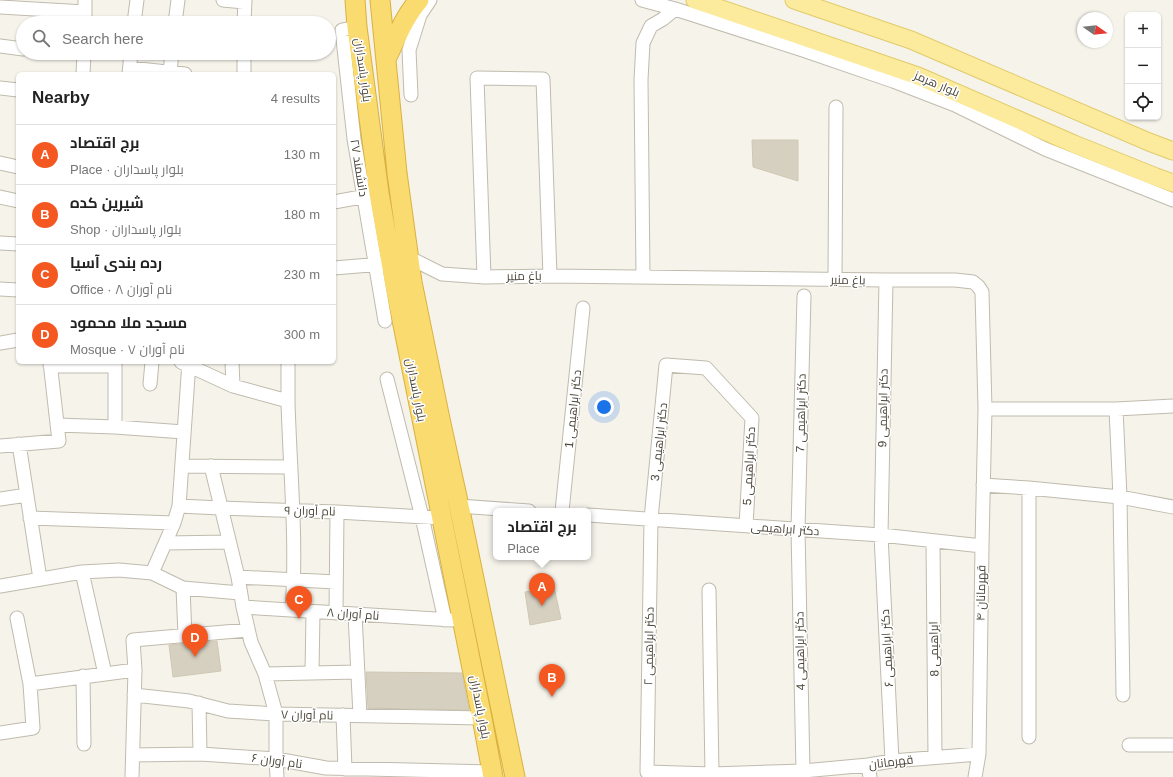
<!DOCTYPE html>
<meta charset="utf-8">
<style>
body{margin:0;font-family:Helvetica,Cairo,sans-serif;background:#f2f2f2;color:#222}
.controls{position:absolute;right:12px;top:12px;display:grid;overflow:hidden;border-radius:6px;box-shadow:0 1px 3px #0004}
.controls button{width:36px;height:36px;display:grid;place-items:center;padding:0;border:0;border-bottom:1px solid #e0e0e0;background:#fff;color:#222;font:20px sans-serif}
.compass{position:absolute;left:1077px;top:12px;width:36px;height:36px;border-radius:50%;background:#fff;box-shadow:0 1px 3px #0004;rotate:104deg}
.you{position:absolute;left:604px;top:407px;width:14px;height:14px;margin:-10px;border:3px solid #fff;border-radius:50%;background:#1a73e8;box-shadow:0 0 0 6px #1a73e833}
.badge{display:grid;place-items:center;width:26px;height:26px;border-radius:50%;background:#f55721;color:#fff;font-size:13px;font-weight:700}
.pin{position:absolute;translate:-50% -33px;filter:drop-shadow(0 1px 2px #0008)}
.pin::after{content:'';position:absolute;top:21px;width:14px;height:12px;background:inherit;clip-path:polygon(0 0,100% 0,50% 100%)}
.popup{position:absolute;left:493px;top:508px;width:98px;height:52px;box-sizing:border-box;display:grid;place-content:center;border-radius:6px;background:#fff;filter:drop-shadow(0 1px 3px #0005);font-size:13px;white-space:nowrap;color:#767676}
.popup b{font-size:15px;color:#222}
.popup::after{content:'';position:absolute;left:50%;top:100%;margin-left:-8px;border:8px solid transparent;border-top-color:#fff}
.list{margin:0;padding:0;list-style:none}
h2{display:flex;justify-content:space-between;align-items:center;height:52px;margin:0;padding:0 16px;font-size:17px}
h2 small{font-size:13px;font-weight:400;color:#767676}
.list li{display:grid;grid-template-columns:26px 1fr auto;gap:12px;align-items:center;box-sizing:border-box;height:60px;padding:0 16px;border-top:1px solid #e0e0e0}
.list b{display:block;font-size:15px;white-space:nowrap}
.list p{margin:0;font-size:13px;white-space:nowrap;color:#767676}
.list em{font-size:13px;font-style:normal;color:#767676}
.icon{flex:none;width:22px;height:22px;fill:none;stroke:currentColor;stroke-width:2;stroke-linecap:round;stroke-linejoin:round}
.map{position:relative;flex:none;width:1173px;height:777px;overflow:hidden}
.search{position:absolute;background:#fff;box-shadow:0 1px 3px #0004;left:16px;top:16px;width:320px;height:44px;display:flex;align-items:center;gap:10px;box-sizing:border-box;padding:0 14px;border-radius:22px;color:#767676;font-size:15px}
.panel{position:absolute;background:#fff;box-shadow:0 1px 3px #0004;left:16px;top:72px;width:320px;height:292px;border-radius:6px}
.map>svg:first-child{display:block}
.building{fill:#d6d0c0;stroke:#d1c8b3}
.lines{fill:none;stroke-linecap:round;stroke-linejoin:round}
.minor-casing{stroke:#c0bbad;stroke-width:15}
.major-casing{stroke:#e1cb6b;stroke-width:19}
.highway-casing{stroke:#dab13f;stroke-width:21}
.minor{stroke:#fff;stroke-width:13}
.major{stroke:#fceb9c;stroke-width:17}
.highway{stroke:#fadb70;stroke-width:19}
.labels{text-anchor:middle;stroke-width:3;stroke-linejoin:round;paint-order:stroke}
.street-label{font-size:12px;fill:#494438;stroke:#fff}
</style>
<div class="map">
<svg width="1173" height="777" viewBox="0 0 1173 777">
<rect width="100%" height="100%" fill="#f5f3ea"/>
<path class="building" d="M 752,140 L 798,140 L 798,181 L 753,167 Z
M 554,587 L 561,619 L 530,625 L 525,592 Z
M 217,641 L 221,671 L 173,677 L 169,645 Z
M 366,672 L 462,673 L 469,710 L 368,708 Z"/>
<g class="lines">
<g class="minor-casing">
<path id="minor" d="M 223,0 L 244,2
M 642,0 L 675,9
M 0,7 L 85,12
M 85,23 L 85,0
M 134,23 L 137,0
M 175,23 L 178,0
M 244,23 L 245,0
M 357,27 L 342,30 L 354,139 L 385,321
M 0,46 L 23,49
M 130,68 L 185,74
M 170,72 L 172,53
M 83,74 L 84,53
M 129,74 L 131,53
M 244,74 L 244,53
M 0,88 L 18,90
M 411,95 L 409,50 L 420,15 L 430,0
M 0,163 L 18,167
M 0,197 L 18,201
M 334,202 L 372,195
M 0,243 L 18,244
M 408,257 L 442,274 L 484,277 L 550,276 L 886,280 L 955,280 L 973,282 L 978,286 L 982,292 L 985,409 L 1116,409 L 1173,406
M 334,268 L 382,264
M 484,277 L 477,78 L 543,79 L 550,276
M 643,277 L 641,80 L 643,43 L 651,26 L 663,19 L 675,9 L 803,50 L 893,81 L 955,105 L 1045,149 L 1173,200
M 835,280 L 836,107
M 886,280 L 881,535 L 892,761
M 0,289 L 18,290
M 0,343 L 18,340
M 181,362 L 233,386 L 288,401
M 232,362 L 233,386
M 288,362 C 288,375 288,389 288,402 C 290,471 297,541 292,610
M 50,366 L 115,366
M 387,379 L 422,517 L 445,620
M 150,384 L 152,362
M 1116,409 L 1120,497 L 1123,695
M 57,425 L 115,427 L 115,362
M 115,427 L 184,432
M 19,444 L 40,579
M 0,446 L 59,441 L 50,362
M 182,466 L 291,467
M 211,466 L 238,577 L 243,607 L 251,642 L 265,674 L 276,714 L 276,759 L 277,777
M 983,485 L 1029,488 L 1120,497 L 1173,507
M 1029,488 L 1029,737
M 0,499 L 27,495
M 179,506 L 220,508 L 337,512 L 442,518
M 459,506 L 529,511
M 562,511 L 583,308
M 588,515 L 881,535 L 982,546
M 30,518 L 174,523
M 746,526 L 752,418 L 706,368 L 666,365 L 651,519 L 647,772 L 712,774 L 803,771 L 868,765 L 892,761 L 979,754
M 933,541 L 935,757
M 166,543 L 229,542
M 82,572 L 105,674
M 152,573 L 174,523 L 179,506 L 189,362
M 238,577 L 336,582
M 0,586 L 82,572 L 119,570 L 152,573 L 183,588 L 240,593
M 183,588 L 185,635
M 709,590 L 712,774
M 243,607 L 452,620
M 336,613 L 337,512
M 355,614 L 360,716
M 17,618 L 30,684
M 312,673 L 313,612
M 265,674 L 358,672
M 83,676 L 84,744
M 134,695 L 189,701 L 228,711 L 276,714 L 482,718
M 199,703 L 200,754
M 343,715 L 345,769
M 0,733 L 33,728 L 30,684 L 135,670
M 1129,745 L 1173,745
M 133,755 L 200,754 L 276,759 L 326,768 L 492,772
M 868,765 L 870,777
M 803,771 L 798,530 L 804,296
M 132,777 L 135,670 L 133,640 L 248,630
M 975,777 L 979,754 L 982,546 L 985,409"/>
</g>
<g class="major-casing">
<path id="major" d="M 695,0 L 918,76 L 1074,144 L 1156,177 L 1173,183
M 794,0 L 911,40 L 1149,142 L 1173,151"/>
</g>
<g class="highway-casing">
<path id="highway" d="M 355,0 L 357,27 L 379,193 L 395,285 L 482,718 L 493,777
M 380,0 L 397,173 L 412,282 L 440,419 L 459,506 L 515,777
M 386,59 C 396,39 404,17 419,0"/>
</g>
<use href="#minor" class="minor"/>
<use href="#major" class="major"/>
<use href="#highway" class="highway"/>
</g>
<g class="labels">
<g class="street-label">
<text transform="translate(363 70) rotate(82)" y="4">بلوار پاسداران</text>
<text transform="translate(937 84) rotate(23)" y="4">بلوار هرمز</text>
<text transform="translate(359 168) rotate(81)" y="4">دانشمند ۲۷</text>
<text transform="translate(524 276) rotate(-1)" y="4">باغ منیر</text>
<text transform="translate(848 280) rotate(1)" y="4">باغ منیر</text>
<text transform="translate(416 390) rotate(79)" y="4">بلوار پاسداران</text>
<text transform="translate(883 408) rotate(-89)" y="4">دکتر ابراهیمی 9</text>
<text transform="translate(573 409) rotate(-84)" y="4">دکتر ابراهیمی 1</text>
<text transform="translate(801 413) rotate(-89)" y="4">دکتر ابراهیمی 7</text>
<text transform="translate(659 442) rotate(-84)" y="4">دکتر ابراهیمی 3</text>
<text transform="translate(749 466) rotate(-87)" y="4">دکتر ابراهیمی 5</text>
<text transform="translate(310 511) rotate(1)" y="4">نام آوران ۹</text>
<text transform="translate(785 529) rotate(4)" y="4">دکتر ابراهیمی</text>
<text transform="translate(981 593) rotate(-89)" y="4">قهرمانان ۴</text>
<text transform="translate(353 614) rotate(4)" y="4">نام آوران ۸</text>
<text transform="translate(649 646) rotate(-89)" y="4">دکتر ابراهیمی ۲</text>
<text transform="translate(887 648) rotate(-93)" y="4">دکتر ابراهیمی ۶</text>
<text transform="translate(934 649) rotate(-91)" y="4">ابراهیمی 8</text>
<text transform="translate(800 651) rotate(-91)" y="4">دکتر ابراهیمی 4</text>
<text transform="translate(480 707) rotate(79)" y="4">بلوار پاسداران</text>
<text transform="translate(307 715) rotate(1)" y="4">نام آوران ۷</text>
<text transform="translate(277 761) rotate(7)" y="4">نام آوران ۶</text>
<text transform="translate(891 762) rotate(-7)" y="4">قهرمانان</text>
</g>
</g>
</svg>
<div class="controls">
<button>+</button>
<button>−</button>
<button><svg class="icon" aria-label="locate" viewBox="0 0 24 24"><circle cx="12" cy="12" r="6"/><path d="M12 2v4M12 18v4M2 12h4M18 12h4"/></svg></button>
</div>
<svg class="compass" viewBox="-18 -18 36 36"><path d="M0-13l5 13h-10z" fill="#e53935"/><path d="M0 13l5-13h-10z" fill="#767676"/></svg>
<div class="you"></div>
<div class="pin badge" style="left:542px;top:606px">A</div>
<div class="popup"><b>برج اقتصاد</b>Place</div>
<div class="pin badge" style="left:552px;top:697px">B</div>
<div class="pin badge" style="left:299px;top:619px">C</div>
<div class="pin badge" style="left:195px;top:657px">D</div>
<div class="search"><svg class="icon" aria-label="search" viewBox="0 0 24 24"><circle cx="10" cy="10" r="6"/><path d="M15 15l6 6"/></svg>Search here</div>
<section class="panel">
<h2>Nearby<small>4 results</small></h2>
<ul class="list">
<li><span class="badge">A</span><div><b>برج اقتصاد</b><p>Place · بلوار پاسداران</p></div><em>130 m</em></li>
<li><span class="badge">B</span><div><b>شیرین کده</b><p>Shop · بلوار پاسداران</p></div><em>180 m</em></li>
<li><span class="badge">C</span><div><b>رده بندی آسیا</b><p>Office · نام آوران ۸</p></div><em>230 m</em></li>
<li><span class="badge">D</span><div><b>مسجد ملا محمود</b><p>Mosque · نام آوران ۷</p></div><em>300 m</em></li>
</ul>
</section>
</div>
